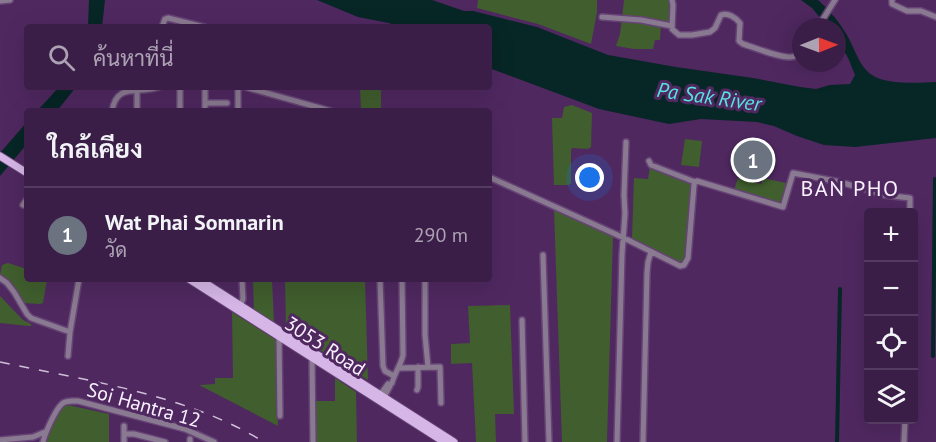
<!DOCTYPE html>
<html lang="th">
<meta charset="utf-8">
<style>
body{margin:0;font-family:"PT Sans",Sarabun,sans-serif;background:#462b52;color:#f1f3f6}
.controls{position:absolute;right:18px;bottom:18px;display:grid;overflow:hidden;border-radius:6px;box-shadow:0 6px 24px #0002}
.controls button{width:54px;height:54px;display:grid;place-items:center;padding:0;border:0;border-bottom:2px solid #543c60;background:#3b1e48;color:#f1f3f6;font:30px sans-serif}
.compass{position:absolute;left:792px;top:18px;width:54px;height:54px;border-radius:50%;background:#3b1e48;box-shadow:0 6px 24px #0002;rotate:89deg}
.you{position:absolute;left:590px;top:178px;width:21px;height:21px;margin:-15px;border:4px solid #fff;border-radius:50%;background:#1a73e8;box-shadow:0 0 0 9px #1a73e833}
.badge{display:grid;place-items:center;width:39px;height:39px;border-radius:50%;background:#1a73e8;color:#fff;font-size:20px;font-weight:700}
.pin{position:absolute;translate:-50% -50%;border:3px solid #fff;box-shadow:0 2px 6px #0006}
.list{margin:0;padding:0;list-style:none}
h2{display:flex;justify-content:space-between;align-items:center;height:78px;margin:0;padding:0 24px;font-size:26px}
h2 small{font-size:20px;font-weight:400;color:#aca2b4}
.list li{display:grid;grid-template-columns:39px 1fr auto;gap:18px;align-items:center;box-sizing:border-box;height:96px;padding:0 24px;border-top:2px solid #543c60}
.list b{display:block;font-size:22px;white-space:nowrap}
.list p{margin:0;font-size:20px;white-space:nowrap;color:#aca2b4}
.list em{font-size:20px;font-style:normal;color:#aca2b4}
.icon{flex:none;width:33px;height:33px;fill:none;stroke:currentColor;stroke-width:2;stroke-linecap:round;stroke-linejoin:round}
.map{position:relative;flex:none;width:936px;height:442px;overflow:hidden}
.search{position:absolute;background:#3b1e48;box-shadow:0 6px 24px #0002;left:24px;top:24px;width:468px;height:66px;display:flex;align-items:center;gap:15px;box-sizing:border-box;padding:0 21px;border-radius:6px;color:#aca2b4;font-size:22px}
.panel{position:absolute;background:#3b1e48;box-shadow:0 6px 24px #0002;left:24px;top:108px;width:468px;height:174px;border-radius:6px}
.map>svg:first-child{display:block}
.green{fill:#405e2e}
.water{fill:#072626}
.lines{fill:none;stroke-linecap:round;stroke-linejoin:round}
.canal{stroke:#072626;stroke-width:4}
.minor-casing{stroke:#674476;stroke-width:8}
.major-casing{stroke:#674476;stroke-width:9}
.minor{stroke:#8a7a91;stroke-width:5}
.major{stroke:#d6b6e6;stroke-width:7}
.rail{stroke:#cfbfd7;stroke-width:1.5;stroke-dasharray:10 10;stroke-linecap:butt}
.labels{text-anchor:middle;stroke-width:6;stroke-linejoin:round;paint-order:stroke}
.street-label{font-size:20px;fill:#faf1ff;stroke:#4f2860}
.water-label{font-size:21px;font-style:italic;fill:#57e1e1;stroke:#4f2860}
.quarter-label{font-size:22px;letter-spacing:1.5px;fill:#faf1ff;stroke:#4f2860}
</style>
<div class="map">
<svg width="936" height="442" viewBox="0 0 936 442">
<rect width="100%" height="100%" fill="#4f2860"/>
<path class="green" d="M 478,0 L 597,0 L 597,12 L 591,44 L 538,24 L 477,8 Z
M 624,0 L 670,0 L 671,2 L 670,24 L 661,23 L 660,40 L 655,40 L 653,49 L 634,49 L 616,46 L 620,34 Z
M 360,87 L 381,87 L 381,111 L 361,111 Z
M 572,105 L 592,113 L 591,147 L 588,149 L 572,148 L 571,150 L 571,183 L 569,185 L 554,185 L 552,118 L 562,118 L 564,107 Z
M 685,139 L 702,141 L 699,167 L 681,165 Z
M 650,167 L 691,183 L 692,185 L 685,257 L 683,262 L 680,262 L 632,238 L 634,178 L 648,179 Z
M 738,178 L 761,184 L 763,178 L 786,183 L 782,203 L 779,205 L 734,190 Z
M 554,210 L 613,236 L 607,442 L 562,442 Z
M 8,263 L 27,269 L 27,279 L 47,279 L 43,303 L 40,304 L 23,303 C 18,291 11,282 0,275 L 2,265 Z
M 253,279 L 272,279 L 274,322 L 272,324 L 254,312 Z
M 285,279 L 365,279 L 368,380 L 286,329 Z
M 0,296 L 23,320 L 31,324 L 31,326 L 28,326 L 0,323 Z
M 510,305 L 514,414 L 495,414 L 496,442 L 476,442 L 472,363 L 451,364 L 451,344 L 470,343 L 468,306 Z
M 232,312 L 276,340 L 278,426 L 199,385 L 215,384 L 215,378 L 233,378 Z
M 335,378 L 356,392 L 357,442 L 315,442 L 315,401 L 335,401 Z
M 68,405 L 109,414 L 109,442 L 46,442 L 48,432 L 62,407 Z"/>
<path class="water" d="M 89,0 L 105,0 L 102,27 L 88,27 Z
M 317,0 L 432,0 L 464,11 L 473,11 L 537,27 L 608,55 L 676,67 L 753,78 L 800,87 L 816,89 L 830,85 L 850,84 L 855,75 L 849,60 L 837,37 L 837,27 L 828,27 L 812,8 L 801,0 L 818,0 C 828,9 838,20 845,32 C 854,45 858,66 872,75 C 887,85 918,83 936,82 L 936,138 L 855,147 L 824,145 L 797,136 L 774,126 L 757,122 L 701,119 L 669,124 L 599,109 L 489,68 L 489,27 L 397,27 L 389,23 L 358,17 Z
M 59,87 L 76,87 L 57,111 L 37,111 Z
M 27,122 L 27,144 L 0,176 L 0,153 Z"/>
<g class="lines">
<path class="canal" d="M 933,356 L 935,179
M 837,442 L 840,289"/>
<g class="minor-casing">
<path id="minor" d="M 672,0 L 673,5 L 672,29 L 679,35 L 692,35 L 710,32 L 715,28 L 721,15 C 728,12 736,18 740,23 L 739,41 L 743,44 C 753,47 787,61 795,56 C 797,55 800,50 801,48
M 892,0 L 892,4 L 907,11 L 921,11 L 936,17
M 0,1 L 10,0
M 602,17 L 641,20 L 672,26
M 162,27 L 165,19 L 168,18 L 204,27
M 818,27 L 835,0
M 180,87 L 180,111
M 205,87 L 205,111
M 245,87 L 331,111
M 238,90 L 238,111
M 137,91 L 137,111
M 205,103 L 227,103
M 112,111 C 117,82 137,95 159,87
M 649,161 L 651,165 L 695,182
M 489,177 L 624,238 L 680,266 L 684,265 L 688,258 L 694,185 L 695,182 L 697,181 L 783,207 L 793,173 L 840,182 L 884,195 L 910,198 L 910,213
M 23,205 L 27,199
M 543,255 L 549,442
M 0,278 L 7,283 L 14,292 L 27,314 L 31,318 L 70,332
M 380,279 L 383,366 L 385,371 L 394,376
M 425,279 L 425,335 L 428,367
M 240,306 L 243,299 L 242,279
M 522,320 L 525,442
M 279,336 L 280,416
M 68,356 L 70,332 L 79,279
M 312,358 L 313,441
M 398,368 L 440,367 L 441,403
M 392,383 C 394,374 401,365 403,355 L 402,279
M 417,390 L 418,387 L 418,367
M 380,395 L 388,384
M 384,397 L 390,386
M 124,434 L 134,434 L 165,442
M 0,440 L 33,437 L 45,432
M 43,442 C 45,433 56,408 63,403 C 67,400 73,401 78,401 L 185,429 L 214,442
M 124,442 L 124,426
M 190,442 L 190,439
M 617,442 L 622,254 L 625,214 L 624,195 L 626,142
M 643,442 L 647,273 L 648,262 L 651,252
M 904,442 L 905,420"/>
</g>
<g class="major-casing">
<path id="major" d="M 0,156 L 27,173
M 189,279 L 444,442
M 199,279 L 454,442"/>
</g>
<use href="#minor" class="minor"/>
<use href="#major" class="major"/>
<path class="rail" d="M 0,362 C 88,381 186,394 264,442"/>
</g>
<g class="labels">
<g class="street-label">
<text transform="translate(325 346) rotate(33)" y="7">3053 Road</text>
<text transform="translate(144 405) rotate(16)" y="7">Soi Hantra 12</text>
</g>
<g class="water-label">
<text transform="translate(709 97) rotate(8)" y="7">Pa Sak River</text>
</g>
<g class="quarter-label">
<text x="850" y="196">BAN PHO</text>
</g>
</g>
</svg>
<div class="controls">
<button>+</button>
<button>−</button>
<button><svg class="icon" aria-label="locate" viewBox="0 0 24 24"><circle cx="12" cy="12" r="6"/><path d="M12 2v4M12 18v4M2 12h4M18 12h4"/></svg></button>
<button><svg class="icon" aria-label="layers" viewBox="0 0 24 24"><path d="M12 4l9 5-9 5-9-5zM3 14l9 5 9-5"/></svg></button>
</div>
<svg class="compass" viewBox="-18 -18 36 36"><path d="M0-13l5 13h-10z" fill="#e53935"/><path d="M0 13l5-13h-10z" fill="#aca2b4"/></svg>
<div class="you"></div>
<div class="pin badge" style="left:753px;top:160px;background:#6b7280">1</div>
<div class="search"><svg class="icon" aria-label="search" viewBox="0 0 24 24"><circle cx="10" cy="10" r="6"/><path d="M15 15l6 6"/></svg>ค้นหาที่นี่</div>
<section class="panel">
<h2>ใกล้เคียง<small></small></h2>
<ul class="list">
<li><span class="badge" style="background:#6b7280">1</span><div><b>Wat Phai Somnarin</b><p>วัด</p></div><em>290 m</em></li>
</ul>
</section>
</div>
